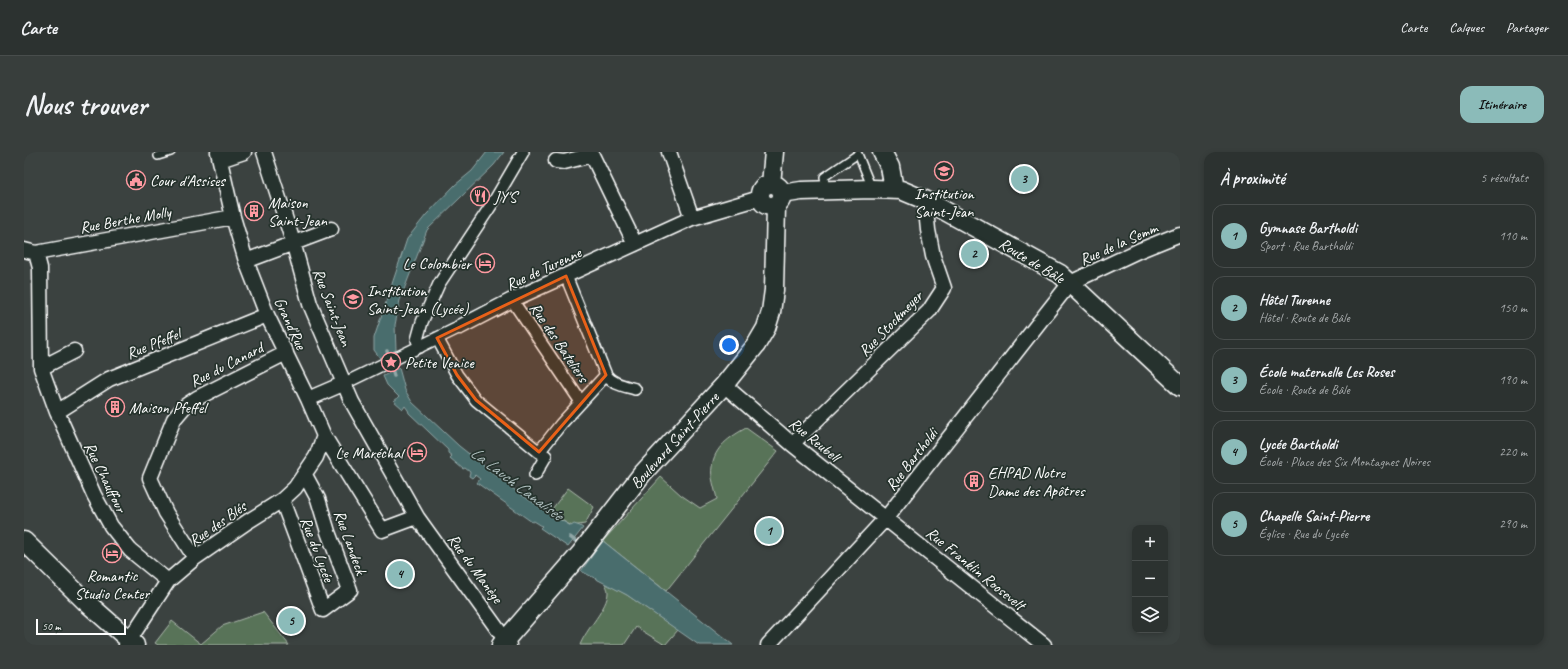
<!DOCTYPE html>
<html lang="fr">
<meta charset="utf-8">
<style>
body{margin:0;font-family:Caveat,sans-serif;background:#383e3c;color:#f1f3f6}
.controls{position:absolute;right:12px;bottom:12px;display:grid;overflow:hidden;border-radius:8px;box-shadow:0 2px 6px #0003}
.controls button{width:36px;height:36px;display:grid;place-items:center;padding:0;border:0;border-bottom:1px solid #484d4c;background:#2c3230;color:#f1f3f6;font:20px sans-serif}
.scale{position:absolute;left:12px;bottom:10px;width:90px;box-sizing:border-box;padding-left:4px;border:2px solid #fff;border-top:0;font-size:11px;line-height:14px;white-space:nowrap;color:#fff;-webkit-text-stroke:3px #26332d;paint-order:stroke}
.you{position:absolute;left:705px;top:193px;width:14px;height:14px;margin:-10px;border:3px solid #fff;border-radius:50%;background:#1a73e8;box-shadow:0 0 0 6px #1a73e833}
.badge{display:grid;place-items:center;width:26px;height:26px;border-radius:50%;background:#8bbbb9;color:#111;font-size:13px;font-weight:700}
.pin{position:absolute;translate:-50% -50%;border:2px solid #fff;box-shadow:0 1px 4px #0006}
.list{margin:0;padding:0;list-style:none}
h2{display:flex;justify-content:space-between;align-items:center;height:52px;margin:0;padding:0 16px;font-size:17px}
h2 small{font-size:13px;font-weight:400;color:#a6aaab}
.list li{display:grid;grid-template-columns:26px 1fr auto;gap:12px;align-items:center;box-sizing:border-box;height:64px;margin:0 8px 8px;padding:0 8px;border:1px solid #484d4c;border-radius:12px}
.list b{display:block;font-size:15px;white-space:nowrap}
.list p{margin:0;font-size:13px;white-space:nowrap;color:#a6aaab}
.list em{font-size:13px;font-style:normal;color:#a6aaab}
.icon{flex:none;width:22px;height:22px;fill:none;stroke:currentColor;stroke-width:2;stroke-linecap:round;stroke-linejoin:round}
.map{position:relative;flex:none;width:1156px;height:493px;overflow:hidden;border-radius:12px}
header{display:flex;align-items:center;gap:24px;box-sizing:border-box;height:56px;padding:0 20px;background:#2c3230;border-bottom:1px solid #484d4c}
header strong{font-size:19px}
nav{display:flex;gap:22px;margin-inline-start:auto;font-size:14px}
.intro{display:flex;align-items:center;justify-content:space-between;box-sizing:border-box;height:96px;padding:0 24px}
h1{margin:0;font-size:28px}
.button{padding:10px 18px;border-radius:12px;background:#8bbbb9;color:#111;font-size:14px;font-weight:700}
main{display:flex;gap:24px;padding:0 24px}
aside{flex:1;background:#2c3230;border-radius:12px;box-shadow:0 2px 6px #0003}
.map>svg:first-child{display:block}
.green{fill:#597359;stroke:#acb9ac}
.water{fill:#486d6d;stroke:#91a7a7}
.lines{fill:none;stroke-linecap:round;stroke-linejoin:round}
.stream{stroke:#91a7a7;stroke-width:3.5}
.service-casing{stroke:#fff;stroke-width:10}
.pedestrian-casing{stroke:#fff;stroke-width:14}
.minor-casing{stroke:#fff;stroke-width:17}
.tertiary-casing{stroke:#fff;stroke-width:21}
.service{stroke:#26332d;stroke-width:7}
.pedestrian{stroke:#26332d;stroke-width:11}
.minor{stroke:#26332d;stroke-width:14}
.tertiary{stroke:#26332d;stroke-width:18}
.marked{fill:#e96118;fill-opacity:0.2;stroke:#e96118;stroke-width:3;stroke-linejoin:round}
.labels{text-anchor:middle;stroke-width:3.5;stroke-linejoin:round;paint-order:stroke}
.poi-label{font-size:16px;fill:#fff;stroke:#26332d;text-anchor:start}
.street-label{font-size:16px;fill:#fff;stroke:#26332d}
.water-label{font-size:17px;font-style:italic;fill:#adbdbd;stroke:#26332d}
</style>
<header>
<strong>Carte</strong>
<nav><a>Carte</a><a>Calques</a><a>Partager</a></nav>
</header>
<div class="intro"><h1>Nous trouver</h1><a class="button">Itinéraire</a></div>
<main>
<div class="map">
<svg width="1156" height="493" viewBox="0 0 1156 493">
<rect width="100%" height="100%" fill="#3b4240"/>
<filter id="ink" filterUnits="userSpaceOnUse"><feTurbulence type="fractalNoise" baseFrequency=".025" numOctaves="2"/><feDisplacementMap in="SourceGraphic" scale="8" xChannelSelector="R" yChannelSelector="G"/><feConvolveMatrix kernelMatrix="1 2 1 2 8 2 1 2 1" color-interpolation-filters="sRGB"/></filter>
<g filter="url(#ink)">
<path class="green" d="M 722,276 L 754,299 L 642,439 L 579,389 L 637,325 L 657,343 L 676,356 L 693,347 C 691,337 686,324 688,315 C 690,295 706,285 722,276 Z
M 544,336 L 570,355 L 561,372 L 548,374 L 525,361 Z
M 581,431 L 603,443 L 654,478 L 641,493 L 612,475 L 600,493 L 556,493 C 562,477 584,456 584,440 C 584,437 582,434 581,431 Z
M 239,460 L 265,493 L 134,493 L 131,491 L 148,469 L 177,492 L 198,474 Z"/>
<path class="water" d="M 463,0 L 480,0 L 470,13 L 403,78 L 376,148 L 371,173 L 372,198 L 356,206 L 350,198 L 350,186 L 383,87 L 402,63 L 431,33 L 448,19 Z
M 375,216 L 381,238 L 388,250 L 435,294 L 492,339 L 523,360 L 547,374 L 550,372 L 556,374 L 559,376 L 544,395 L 516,376 L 518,374 L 510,369 L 508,370 L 453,331 L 456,327 L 451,323 L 448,326 L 445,324 L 446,320 L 441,316 L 439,317 L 426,306 L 428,304 L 424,301 L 424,298 L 385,261 L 384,258 L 381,254 L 379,257 L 370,249 L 375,245 L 363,233 L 359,224 Z
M 579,389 L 709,493 L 675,493 L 603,443 L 557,419 Z"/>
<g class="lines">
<path class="stream" d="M 363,199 L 370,224
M 546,385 L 557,393"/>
<g class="service-casing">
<path id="service" d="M 134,4 L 147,0
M 801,32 L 800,25 L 834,2 L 845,29"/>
</g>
<g class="pedestrian-casing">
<path id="pedestrian" d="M 542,124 L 582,223 C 588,232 601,234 611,237
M 488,148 L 557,250
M 413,186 L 433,223 L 452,248 L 515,300 L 537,272 L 582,223
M 396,195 L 393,188 L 398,170 L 415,132 L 472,46 L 499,0
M 321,231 L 436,175
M 511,323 L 522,304 L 515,300"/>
</g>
<g class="minor-casing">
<path id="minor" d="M 194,0 L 209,65 L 222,109 L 243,163 L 284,247 L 300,284 L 358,378 L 393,365 L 328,250 L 286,152 L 269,90 L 240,0
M 645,0 L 668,66
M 196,8 L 220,0
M 532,9 L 540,10 L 568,3 L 611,92
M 0,98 L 12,101 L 209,65
M 12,101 L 16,116 L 17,216 L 33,260 L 70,343 L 87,374 L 106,398 L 144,429
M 222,109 L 307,77
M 436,175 L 488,148 L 668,66 L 736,46
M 17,216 L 50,199
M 700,233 L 768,292 L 1020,493
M 284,247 L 321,231
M 33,260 L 85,227 L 243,163
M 768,292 L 905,159 L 920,136 L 909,104 L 904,78 L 901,48
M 258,348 L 299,458 L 326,438 L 304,380 L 294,347 L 281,323
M 393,365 L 485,493
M 171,406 L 142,361 L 126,326 L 150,267 L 161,254 L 173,246 L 262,201
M 102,493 L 144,429 L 171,406 L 223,370 L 258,348 L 271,336 L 292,305 L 300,284
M 744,493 L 862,366 L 1046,131 L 1114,99 L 1156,82"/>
</g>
<g class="tertiary-casing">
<path id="tertiary" d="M 858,0 L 866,15 L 870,37
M736 43a11 11 0 1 1 22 0a11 11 0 1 1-22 0Z
M 747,32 L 750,0
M 758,42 L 777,39 L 848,37 L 877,38 L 901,48 L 1036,122 L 1156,234
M 0,389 L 61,449 L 111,493
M 477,493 L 556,402 L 618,322 L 700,233 L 732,193 L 742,176 L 747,160 L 750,138 L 752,54"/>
</g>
<use href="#service" class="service"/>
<use href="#pedestrian" class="pedestrian"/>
<use href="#minor" class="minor"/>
<use href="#tertiary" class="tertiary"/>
</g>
</g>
<path class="marked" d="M 542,124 L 582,223 L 515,300 L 452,248 L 433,223 L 413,186 Z"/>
<defs>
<g id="school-ring" transform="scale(1)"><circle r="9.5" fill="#26332d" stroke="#ff9aa2" stroke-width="1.5"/><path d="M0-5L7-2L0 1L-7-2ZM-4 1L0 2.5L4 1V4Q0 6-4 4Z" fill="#ff9aa2"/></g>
<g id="civic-ring" transform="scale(1)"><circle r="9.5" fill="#26332d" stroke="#ff9aa2" stroke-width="1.5"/><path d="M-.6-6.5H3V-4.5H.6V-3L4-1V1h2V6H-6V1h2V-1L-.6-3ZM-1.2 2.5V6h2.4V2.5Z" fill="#ff9aa2"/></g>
<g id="restaurant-ring" transform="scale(1)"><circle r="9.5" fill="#26332d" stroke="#ff9aa2" stroke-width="1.5"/><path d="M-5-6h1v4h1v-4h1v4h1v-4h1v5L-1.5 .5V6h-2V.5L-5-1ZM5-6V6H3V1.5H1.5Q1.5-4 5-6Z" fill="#ff9aa2"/></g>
<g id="building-ring" transform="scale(1)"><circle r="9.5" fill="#26332d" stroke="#ff9aa2" stroke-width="1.5"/><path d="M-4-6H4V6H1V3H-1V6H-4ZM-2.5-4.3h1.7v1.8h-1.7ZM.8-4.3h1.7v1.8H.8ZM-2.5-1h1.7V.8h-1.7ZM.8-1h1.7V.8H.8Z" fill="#ff9aa2"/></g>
<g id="hotel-ring" transform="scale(1)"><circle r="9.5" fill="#26332d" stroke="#ff9aa2" stroke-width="1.5"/><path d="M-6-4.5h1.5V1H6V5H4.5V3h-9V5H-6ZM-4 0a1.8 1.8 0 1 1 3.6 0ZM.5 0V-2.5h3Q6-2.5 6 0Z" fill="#ff9aa2"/></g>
<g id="sight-ring" transform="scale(1)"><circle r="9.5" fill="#26332d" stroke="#ff9aa2" stroke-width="1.5"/><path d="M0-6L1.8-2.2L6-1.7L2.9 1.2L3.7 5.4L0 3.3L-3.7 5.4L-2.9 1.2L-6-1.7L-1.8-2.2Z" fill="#ff9aa2"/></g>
</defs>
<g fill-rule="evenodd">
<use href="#school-ring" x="920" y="19"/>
<use href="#civic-ring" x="112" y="28"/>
<use href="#restaurant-ring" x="456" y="44"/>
<use href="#building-ring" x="230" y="59"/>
<use href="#hotel-ring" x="461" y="111"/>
<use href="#school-ring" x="329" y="147"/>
<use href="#sight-ring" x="367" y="210"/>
<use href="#building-ring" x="91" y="255"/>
<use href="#hotel-ring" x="393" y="300"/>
<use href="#building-ring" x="950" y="329"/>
<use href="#hotel-ring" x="88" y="401"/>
</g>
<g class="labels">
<g class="poi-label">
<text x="126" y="34">Cour d'Assises</text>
<text x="920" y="47" text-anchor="middle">Institution<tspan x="920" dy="18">Saint-Jean</tspan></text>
<text x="470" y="50">JY'S</text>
<text x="244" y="56">Maison<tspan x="244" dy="18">Saint-Jean</tspan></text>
<text x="447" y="117" text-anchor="end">Le Colombier</text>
<text x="343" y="144">Institution<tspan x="343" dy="18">Saint-Jean (Lycée)</tspan></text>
<text x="381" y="216">Petite Venice</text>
<text x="105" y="261">Maison Pfeffel</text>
<text x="379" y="306" text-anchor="end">Le Maréchal</text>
<text x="964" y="326">EHPAD Notre<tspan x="964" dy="18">Dame des Apôtres</tspan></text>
<text x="88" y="429" text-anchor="middle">Romantic<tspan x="88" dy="18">Studio Center</tspan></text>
</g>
<g class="street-label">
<text transform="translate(101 67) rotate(-10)" y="6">Rue Berthe Molly</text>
<text transform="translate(1094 91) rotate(-24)" y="6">Rue de la Semm</text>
<text transform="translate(1008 108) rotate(31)" y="6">Route de Bâle</text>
<text transform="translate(519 116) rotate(-25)" y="6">Rue de Turenne</text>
<text transform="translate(309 155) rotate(69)" y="6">Rue Saint-Jean</text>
<text transform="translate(267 171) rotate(65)" y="6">Grand'Rue</text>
<text transform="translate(866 171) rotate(-46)" y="6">Rue Stockmeyer</text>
<text transform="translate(536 190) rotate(56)" y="6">Rue des Bateliers</text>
<text transform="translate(129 191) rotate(-22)" y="6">Rue Pfeffel</text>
<text transform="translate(202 212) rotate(-27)" y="6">Rue du Canard</text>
<text transform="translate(791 287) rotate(39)" y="6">Rue Reubell</text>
<text transform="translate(650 288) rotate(-48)" y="6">Boulevard Saint-Pierre</text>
<text transform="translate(887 307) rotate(-52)" y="6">Rue Bartholdi</text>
<text transform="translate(82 325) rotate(64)" y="6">Rue Chauffour</text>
<text transform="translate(193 371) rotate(-35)" y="6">Rue des Blés</text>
<text transform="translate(327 390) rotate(70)" y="6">Rue Landeck</text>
<text transform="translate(294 397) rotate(69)" y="6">Rue du Lycée</text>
<text transform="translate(452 416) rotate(54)" y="6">Rue du Manège</text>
<text transform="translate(952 416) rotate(39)" y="6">Rue Franklin Roosevelt</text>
</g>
<g class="water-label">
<text transform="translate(493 331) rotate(37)" y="6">La Lauch Canalisée</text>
</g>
</g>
</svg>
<div class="controls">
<button>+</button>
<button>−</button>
<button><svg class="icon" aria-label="layers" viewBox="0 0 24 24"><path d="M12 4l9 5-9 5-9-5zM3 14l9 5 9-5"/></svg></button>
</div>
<div class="scale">50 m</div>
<div class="you"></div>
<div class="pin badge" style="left:745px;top:379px">1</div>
<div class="pin badge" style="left:950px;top:102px">2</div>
<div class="pin badge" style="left:1000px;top:27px">3</div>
<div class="pin badge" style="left:376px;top:422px">4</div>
<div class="pin badge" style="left:267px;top:469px">5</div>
</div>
<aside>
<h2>À proximité<small>5 résultats</small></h2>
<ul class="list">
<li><span class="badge">1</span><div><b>Gymnase Bartholdi</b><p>Sport · Rue Bartholdi</p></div><em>110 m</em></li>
<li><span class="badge">2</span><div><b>Hôtel Turenne</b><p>Hôtel · Route de Bâle</p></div><em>150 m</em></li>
<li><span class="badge">3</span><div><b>École maternelle Les Roses</b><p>École · Route de Bâle</p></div><em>190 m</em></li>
<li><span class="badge">4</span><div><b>Lycée Bartholdi</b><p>École · Place des Six Montagnes Noires</p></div><em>220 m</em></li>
<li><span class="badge">5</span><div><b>Chapelle Saint-Pierre</b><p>Église · Rue du Lycée</p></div><em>290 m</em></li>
</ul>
</aside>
</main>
